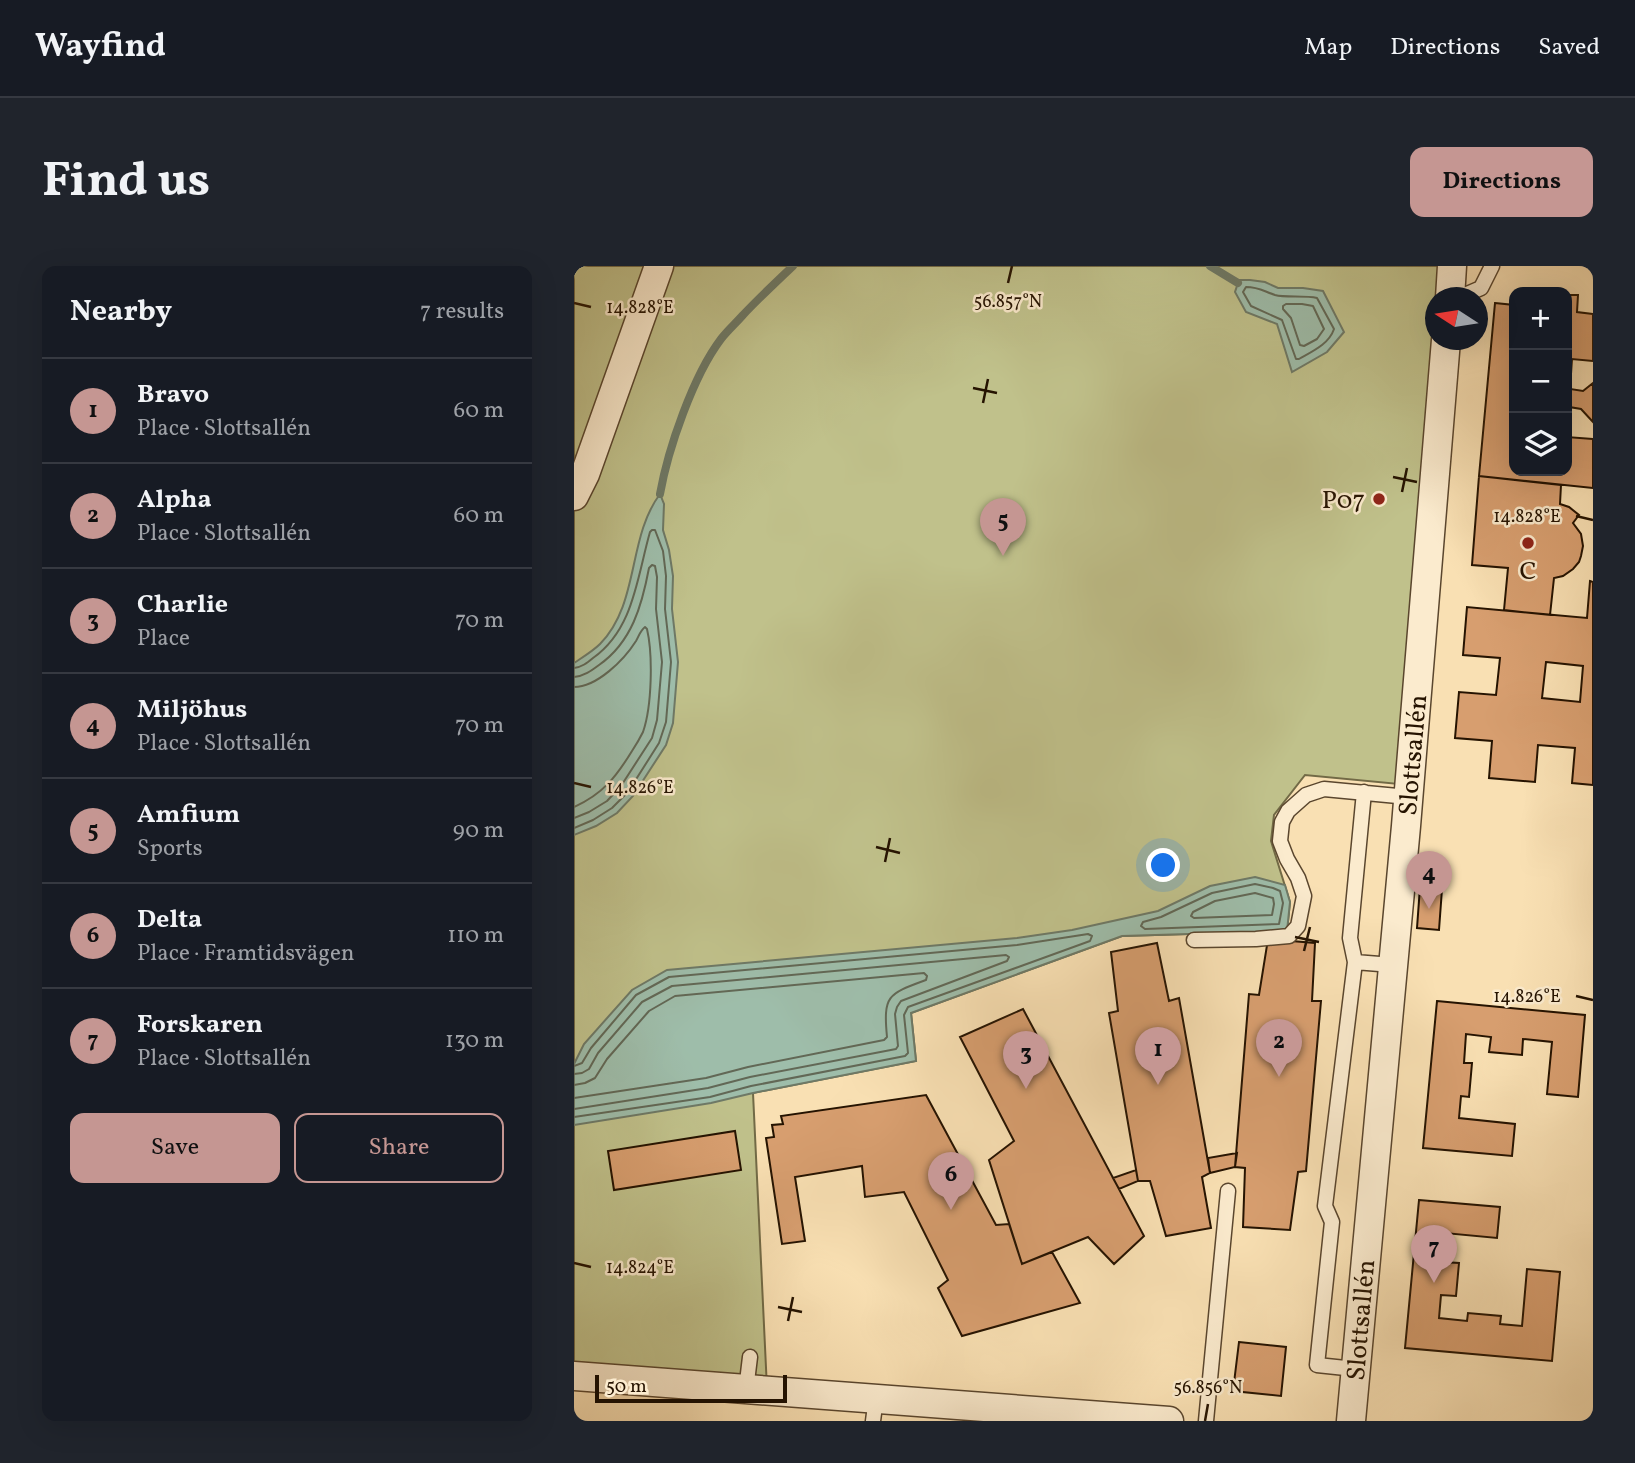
<!DOCTYPE html>
<meta charset="utf-8">
<style>
body{margin:0;font-family:Vollkorn,serif;background:#20242c;color:#f1f3f6}
.controls{position:absolute;right:21px;top:21px;display:grid;overflow:hidden;border-radius:14px;box-shadow:0 7px 28px #0002}
.controls button{width:63px;height:63px;display:grid;place-items:center;padding:0;border:0;border-bottom:2px solid #363941;background:#171b24;color:#f1f3f6;font:35px sans-serif}
.compass{position:absolute;left:851px;top:21px;width:63px;height:63px;border-radius:50%;background:#171b24;box-shadow:0 7px 28px #0002;rotate:282deg}
.scale{position:absolute;left:21px;bottom:18px;width:192px;box-sizing:border-box;padding-left:7px;border:4px solid #251301;border-top:0;font-size:19px;line-height:24px;white-space:nowrap;color:#251301;-webkit-text-stroke:5px #fbebce;paint-order:stroke}
.you{position:absolute;left:590px;top:600px;width:24px;height:24px;margin:-18px;border:5px solid #fff;border-radius:50%;background:#1a73e8;box-shadow:0 0 0 10px #1a73e833}
.badge{display:grid;place-items:center;width:46px;height:46px;border-radius:50%;background:#c59692;color:#111;font-size:23px;font-weight:700}
.pin{position:absolute;translate:-50% -58px;filter:drop-shadow(0 2px 4px #0008)}
.pin::after{content:'';position:absolute;top:37px;width:24px;height:21px;background:inherit;clip-path:polygon(0 0,100% 0,50% 100%)}
.list{margin:0;padding:0;list-style:none}
h2{display:flex;justify-content:space-between;align-items:center;height:91px;margin:0;padding:0 28px;font-size:30px}
h2 small{font-size:23px;font-weight:400;color:#9ea1a6}
.list li{display:grid;grid-template-columns:46px 1fr auto;gap:21px;align-items:center;box-sizing:border-box;height:105px;padding:0 28px;border-top:2px solid #363941}
.list b{display:block;font-size:26px;white-space:nowrap}
.list p{margin:0;font-size:23px;white-space:nowrap;color:#9ea1a6}
.list em{font-size:23px;font-style:normal;color:#9ea1a6}
.actions{display:flex;gap:14px;padding:21px 28px}
.actions a{flex:1;padding:16px 0;border:2px solid #c59692;border-radius:14px;text-align:center;font-size:24px;color:#c59692}
.actions .main{background:#c59692;color:#111}
.icon{flex:none;width:38px;height:38px;fill:none;stroke:currentColor;stroke-width:2;stroke-linecap:round;stroke-linejoin:round}
.map{position:relative;flex:none;width:1019px;height:1155px;overflow:hidden;border-radius:14px}
header{display:flex;align-items:center;gap:42px;box-sizing:border-box;height:98px;padding:0 35px;background:#171b24;border-bottom:2px solid #363941}
header strong{font-size:33px}
nav{display:flex;gap:38px;margin-inline-start:auto;font-size:24px}
.intro{display:flex;align-items:center;justify-content:space-between;box-sizing:border-box;height:168px;padding:0 42px}
h1{margin:0;font-size:49px}
.button{padding:18px 32px;border-radius:14px;background:#c59692;color:#111;font-size:24px;font-weight:700}
main{display:flex;gap:42px;padding:0 42px}
aside{flex:1;background:#171b24;border-radius:14px;box-shadow:0 7px 28px #0002}
.map>svg:first-child{display:block}
.green{fill:#c0c18b;stroke:#726a46;stroke-width:2}
.water{fill:#9ebdaa;stroke:#6e7966;stroke-width:2}
.lines{fill:none;stroke-linecap:round;stroke-linejoin:round}
.shore{stroke:#626856;stroke-width:2}
.stream{stroke:#6e7966;stroke-width:8}
.building{fill:#d79e6f;stroke:#251301;stroke-width:2;fill-rule:evenodd}
.lane-casing{stroke:#5a462e;stroke-width:17}
.street-casing{stroke:#5a462e;stroke-width:31}
.lane{stroke:#fbebce;stroke-width:14}
.street{stroke:#fbebce;stroke-width:28}
.ticks{fill:none;stroke:#251301;stroke-width:2.5}
.poi-dot{fill:#8f2418;stroke:#fbebce;stroke-width:2.5}
.labels{text-anchor:middle;stroke-width:5;stroke-linejoin:round;paint-order:stroke}
.poi-label{font-size:26px;fill:#251301;stroke:#fbebce;text-anchor:end}
.street-label{font-size:26px;fill:#251301;stroke:#fbebce}
.ticks-label{font-size:18px;text-anchor:middle;fill:#251301;stroke:#fbebce;stroke-width:5;stroke-linejoin:round;paint-order:stroke}
</style>
<header>
<strong>Wayfind</strong>
<nav><a>Map</a><a>Directions</a><a>Saved</a></nav>
</header>
<div class="intro"><h1>Find us</h1><a class="button">Directions</a></div>
<main>
<aside>
<h2>Nearby<small>7 results</small></h2>
<ul class="list">
<li><span class="badge">1</span><div><b>Bravo</b><p>Place · Slottsallén</p></div><em>60 m</em></li>
<li><span class="badge">2</span><div><b>Alpha</b><p>Place · Slottsallén</p></div><em>60 m</em></li>
<li><span class="badge">3</span><div><b>Charlie</b><p>Place</p></div><em>70 m</em></li>
<li><span class="badge">4</span><div><b>Miljöhus</b><p>Place · Slottsallén</p></div><em>70 m</em></li>
<li><span class="badge">5</span><div><b>Amfium</b><p>Sports</p></div><em>90 m</em></li>
<li><span class="badge">6</span><div><b>Delta</b><p>Place · Framtidsvägen</p></div><em>110 m</em></li>
<li><span class="badge">7</span><div><b>Forskaren</b><p>Place · Slottsallén</p></div><em>130 m</em></li>
</ul>
<div class="actions"><a class="main">Save</a><a>Share</a></div>
</aside>
<div class="map">
<svg width="1019" height="1155" viewBox="0 0 1019 1155">
<rect width="100%" height="100%" fill="#f9e0b3"/>
<filter id="stains"><feTurbulence type="fractalNoise" baseFrequency=".00286" numOctaves="4"/><feColorMatrix values="0 0 0 0 .2 0 0 0 0 .09 0 0 0 0 .02 0 0 0 .5 -.17"/></filter>
<radialGradient id="worn" r=".72"><stop offset=".6" stop-color="#630" stop-opacity="0"/><stop offset="1" stop-color="#630" stop-opacity=".3"/></radialGradient>
<path class="green" d="M 0,0 L 880,0 L 877,31 L 862,32 L 862,74 L 835,519 L 731,509 L 700,549 L 697,575 L 716,636 L 713,665 L 548,670 L 337,747 L 342,795 L 179,827 L 193,1123 L 0,1104 Z"/>
<path class="water" d="M 665,14 L 676,14 L 691,16 L 704,22 L 729,22 L 749,25 L 770,66 L 753,86 L 718,106 L 703,58 L 672,46 L 661,26 Z
M 86,228 L 90,238 L 89,264 L 95,284 L 99,310 L 98,343 L 104,396 L 99,457 L 92,479 L 59,530 L 43,547 L 22,560 L 0,569 L 0,397 C 9,391 19,385 26,378 C 66,337 53,272 86,228 Z
M 681,611 L 711,619 L 716,636 L 713,665 L 548,670 L 337,747 L 342,795 L 179,827 L 137,837 L 0,859 L 0,798 L 10,778 L 58,724 L 93,704 L 443,672 L 498,664 L 584,645 L 636,620 Z"/>
<g class="lines">
<path class="shore" d="M 672,21 C 685,21 689,25 701,29 C 711,32 731,29 743,32 L 760,63 C 755,78 739,85 725,93 L 722,93 L 708,54 L 677,40 L 669,26 Z
M 712,38 L 728,38 L 739,40 L 750,63 L 743,73 L 730,80 L 726,79 L 717,52 L 709,43 L 709,40 Z
M 0,402 C 8,401 13,397 19,392 C 60,363 63,311 76,266 L 78,264 L 81,264 L 89,285 L 92,310 L 91,343 L 97,396 L 92,456 L 85,477 L 54,526 L 38,542 L 19,554 L 0,562
M 0,411 C 10,410 17,405 25,399 C 58,376 68,339 75,302 L 78,299 L 81,300 L 83,311 L 82,343 L 88,396 L 83,454 L 78,472 L 47,520 L 33,535 L 15,546 L 0,552
M 0,421 C 23,421 50,394 62,375 C 65,370 66,365 71,361 L 73,363 C 79,389 78,440 69,466 C 66,472 62,479 58,485 C 42,511 29,528 0,541
M 681,618 L 699,622 L 706,625 L 709,637 L 705,658 L 571,663 L 567,660 L 569,656 L 587,651 L 638,627 Z
M 681,627 L 699,632 L 700,638 L 698,649 L 620,652 L 617,650 L 619,646 L 641,635 Z
M 0,800 L 8,797 L 17,782 L 62,729 L 95,711 L 443,679 L 514,668 L 518,670 L 516,675 L 334,741 L 330,749 L 334,787 L 331,790 L 177,820 L 136,831 L 0,851
M 0,808 L 8,807 L 15,803 L 24,787 L 68,736 L 98,720 L 432,689 L 435,691 L 433,695 L 327,735 L 323,741 L 321,748 L 324,780 L 322,783 L 176,811 L 134,822 L 0,843
M 0,819 L 11,817 L 21,812 L 33,793 L 75,745 L 101,730 L 350,707 L 353,710 L 352,714 C 314,728 309,729 313,771 L 310,774 L 174,801 L 132,812 L 0,832"/>
<path class="stream" d="M 636,0 L 664,17
M 86,228 C 94,183 119,110 147,73 C 153,65 162,57 169,49 C 185,32 202,16 219,0"/>
</g>
<path class="building" d="M 993,29 L 1004,29 L 1003,46 L 1019,48 L 1019,95 L 998,93 L 996,123 L 1009,125 L 1019,117 L 1019,156 L 1007,143 L 995,141 L 993,159 Z
M 921,37 L 940,39 L 940,205 L 993,205 L 993,171 L 1019,173 L 1019,222 L 905,210 Z
M 905,210 L 987,219 L 986,238 L 995,241 L 1005,249 L 999,257 L 1007,268 L 1009,280 L 1007,290 L 1005,296 L 999,303 L 989,310 L 980,312 L 976,349 L 930,344 L 934,302 L 898,299 Z
M 1016,315 L 1019,316 L 1019,519 L 998,517 L 1001,482 L 964,479 L 961,516 L 915,512 L 918,475 L 881,472 L 885,426 L 922,429 L 926,392 L 889,389 L 893,341 L 1013,352 ZM 972,396 L 1009,400 L 1006,436 L 968,432 Z
M 846,621 L 868,623 L 865,664 L 843,662 Z
M 694,673 L 741,677 L 738,735 L 747,735 L 732,905 L 724,906 L 716,964 L 669,961 L 671,902 L 661,901 L 675,728 L 685,729 Z
M 583,677 L 595,735 L 605,732 L 636,907 L 628,911 L 637,962 L 592,970 L 576,915 L 564,915 L 535,747 L 544,745 L 537,686 Z
M 863,735 L 1011,749 L 1004,831 L 973,828 L 978,776 L 949,773 L 948,789 L 915,786 L 917,771 L 892,768 L 890,797 L 898,797 L 895,831 L 887,830 L 885,852 L 941,858 L 938,890 L 849,882 Z
M 449,743 L 570,970 L 540,998 L 514,971 L 448,998 L 415,894 L 440,875 L 386,771 Z
M 352,829 L 422,959 L 435,958 L 448,998 L 478,986 L 506,1037 L 388,1070 L 364,1022 L 374,1014 L 330,926 L 291,931 L 288,900 L 221,911 L 231,975 L 208,978 L 192,872 L 200,871 L 198,859 L 209,858 L 207,850 Z
M 161,865 L 167,904 L 40,924 L 34,885 Z
M 663,887 L 661,901 L 636,907 L 634,892 Z
M 562,904 L 564,915 L 545,923 L 539,912 Z
M 845,934 L 926,941 L 923,972 L 871,967 L 869,996 L 885,997 L 882,1030 L 867,1029 L 865,1052 L 893,1055 L 894,1047 L 927,1050 L 926,1058 L 948,1060 L 953,1003 L 986,1006 L 978,1095 L 831,1082 Z
M 665,1076 L 712,1081 L 707,1130 L 659,1125 Z"/>
<g class="lines">
<g class="lane-casing">
<path id="lane" d="M 884,32 L 907,22 L 918,0
M 620,674 L 682,673 L 715,670 L 724,660 L 730,630 L 724,612 L 713,593 L 706,575 L 708,556 L 714,545 L 732,529 L 750,523 L 834,531
M 781,696 L 818,699
M 781,1103 L 743,1099 L 758,956 L 751,940 L 781,696 L 776,672 L 790,526
M 172,1124 L 176,1091
M 299,1155 L 302,1132
M 632,1155 L 654,925"/>
</g>
<g class="street-casing">
<path id="street" d="M 876,32 L 878,0
M 0,230 L 11,208 L 85,0
M 0,1110 L 595,1155
M 777,1155 L 832,560 L 872,74"/>
</g>
<use href="#lane" class="lane"/>
<use href="#street" class="street"/>
</g>
<path class="ticks" d="M 434,17 L 438,0M 0,37 L 17,41M 399,122 L 423,127M 409,137 L 414,113M 819,211 L 843,216M 828,226 L 833,202M 1002,250 L 1019,254M 0,517 L 17,521M 302,581 L 326,587M 311,596 L 316,572M 721,671 L 745,676M 730,685 L 736,661M 1002,730 L 1019,734M 0,997 L 17,1001M 204,1041 L 228,1046M 214,1055 L 219,1031M 631,1155 L 634,1138"/>
<g class="poi-dot">
<circle cx="805" cy="233" r="7"/>
<circle cx="954" cy="277" r="7"/>
</g>
<g class="labels">
<g class="poi-label">
<text x="791" y="242">P07</text>
<text x="954" y="313" text-anchor="middle">C</text>
</g>
<g class="street-label">
<text transform="translate(838 489) rotate(-85)" y="9">Slottsallén</text>
<text transform="translate(786 1054) rotate(-85)" y="9">Slottsallén</text>
</g>
</g>
<g class="ticks-label">
<text x="434" y="41">56.857°N</text>
<text x="66" y="47">14.828°E</text>
<text x="953" y="256">14.828°E</text>
<text x="66" y="527">14.826°E</text>
<text x="953" y="736">14.826°E</text>
<text x="66" y="1007">14.824°E</text>
<text x="634" y="1127">56.856°N</text>
</g>
<rect width="100%" height="100%" filter="url(#stains)"/>
<rect width="100%" height="100%" fill="url(#worn)"/>
</svg>
<div class="controls">
<button>+</button>
<button>−</button>
<button><svg class="icon" aria-label="layers" viewBox="0 0 24 24"><path d="M12 4l9 5-9 5-9-5zM3 14l9 5 9-5"/></svg></button>
</div>
<svg class="compass" viewBox="-18 -18 36 36"><path d="M0-13l5 13h-10z" fill="#e53935"/><path d="M0 13l5-13h-10z" fill="#9ea1a6"/></svg>
<div class="scale">50 m</div>
<div class="you"></div>
<div class="pin badge" style="left:584px;top:819px">1</div>
<div class="pin badge" style="left:705px;top:811px">2</div>
<div class="pin badge" style="left:452px;top:823px">3</div>
<div class="pin badge" style="left:855px;top:643px">4</div>
<div class="pin badge" style="left:429px;top:290px">5</div>
<div class="pin badge" style="left:377px;top:944px">6</div>
<div class="pin badge" style="left:860px;top:1017px">7</div>
</div>
</main>
